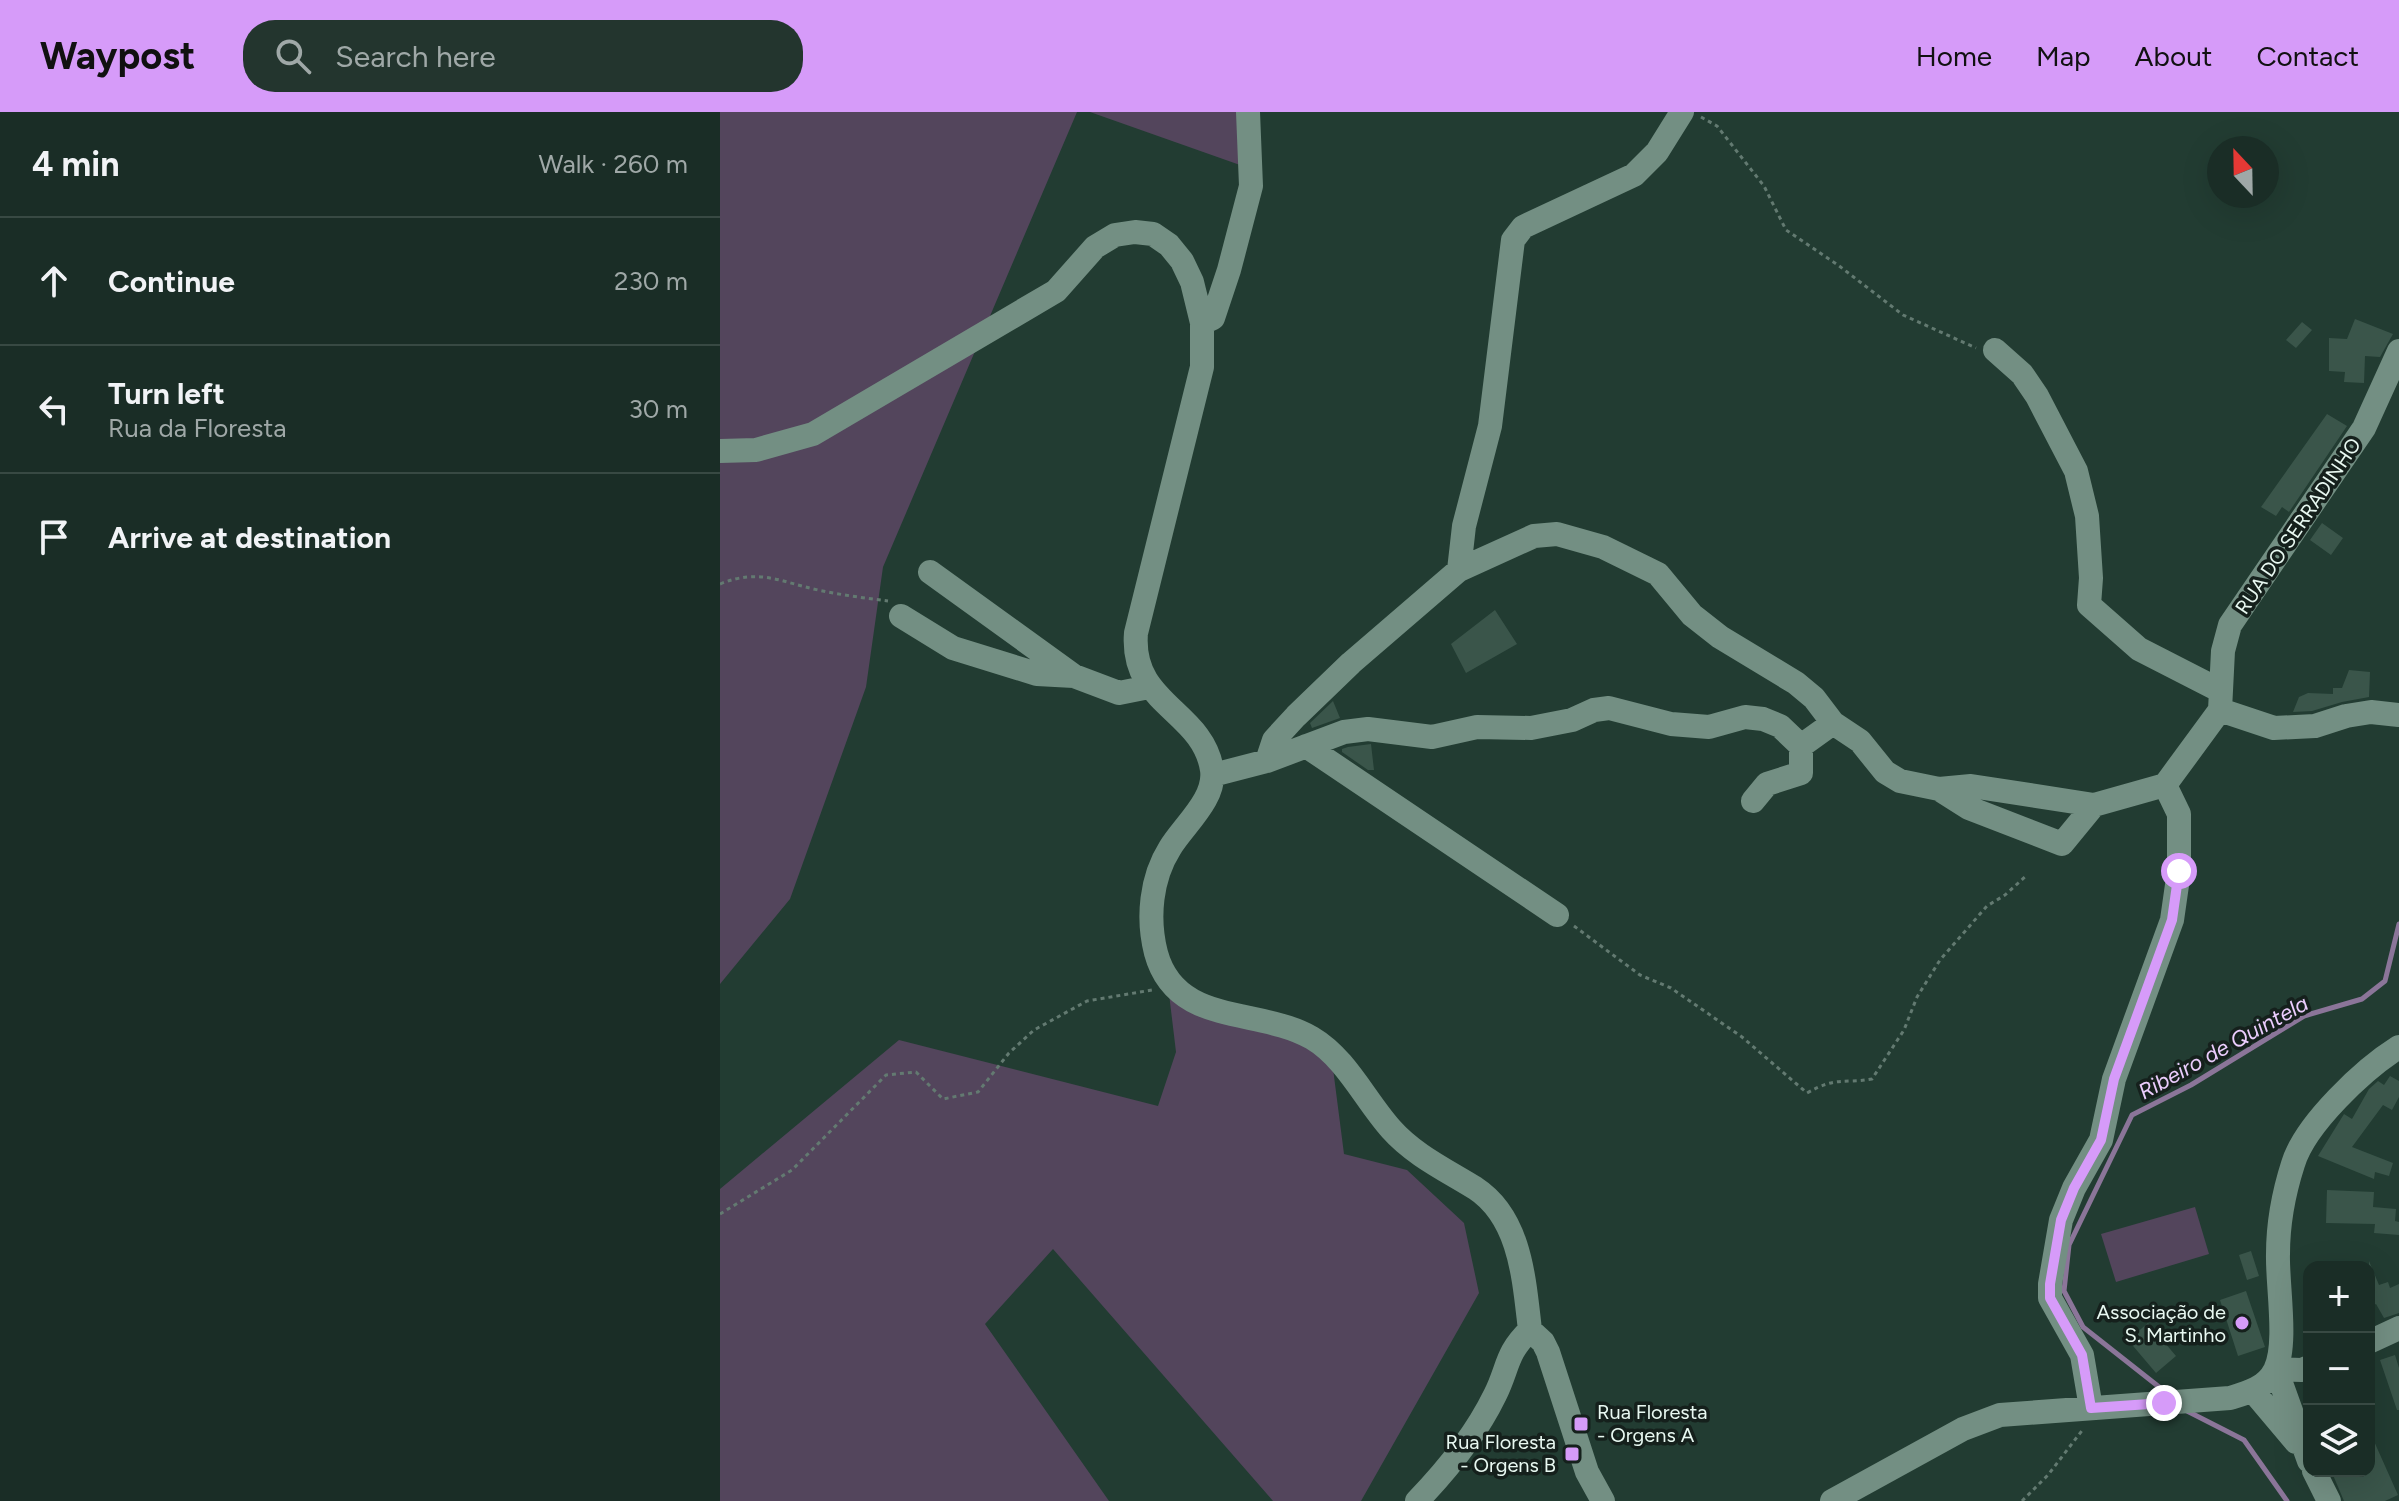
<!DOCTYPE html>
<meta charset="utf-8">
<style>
body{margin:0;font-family:Figtree,sans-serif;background:#23352e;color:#f1f3f6}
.controls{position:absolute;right:24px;bottom:24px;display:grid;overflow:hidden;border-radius:16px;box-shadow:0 8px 32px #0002}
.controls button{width:72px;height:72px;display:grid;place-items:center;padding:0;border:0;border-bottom:2px solid #384943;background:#1a2d26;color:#f1f3f6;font:40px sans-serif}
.compass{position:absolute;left:1487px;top:24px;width:72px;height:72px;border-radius:50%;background:#1a2d26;box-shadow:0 8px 32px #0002;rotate:338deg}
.stop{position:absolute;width:24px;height:24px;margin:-18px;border:6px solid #d69bf9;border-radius:50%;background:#fff}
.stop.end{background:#d69bf9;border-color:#fff;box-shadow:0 2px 8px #0008}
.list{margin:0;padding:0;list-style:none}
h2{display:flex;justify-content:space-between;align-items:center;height:104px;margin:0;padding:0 32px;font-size:34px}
h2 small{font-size:26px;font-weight:400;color:#9fa8a7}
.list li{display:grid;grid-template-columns:52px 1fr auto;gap:24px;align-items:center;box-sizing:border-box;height:128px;padding:0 32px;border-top:2px solid #384943}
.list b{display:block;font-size:30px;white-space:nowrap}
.list p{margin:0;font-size:26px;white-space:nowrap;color:#9fa8a7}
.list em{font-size:26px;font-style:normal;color:#9fa8a7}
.icon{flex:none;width:44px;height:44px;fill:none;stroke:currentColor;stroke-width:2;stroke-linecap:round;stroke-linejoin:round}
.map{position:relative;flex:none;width:1679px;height:1389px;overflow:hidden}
header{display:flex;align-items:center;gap:48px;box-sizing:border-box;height:112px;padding:0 40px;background:#d69bf9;color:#111}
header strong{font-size:38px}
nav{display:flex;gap:44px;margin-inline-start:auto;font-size:28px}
.search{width:560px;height:72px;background:#23352e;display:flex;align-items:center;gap:20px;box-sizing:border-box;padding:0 28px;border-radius:32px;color:#9fa8a7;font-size:30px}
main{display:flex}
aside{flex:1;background:#1a2d26}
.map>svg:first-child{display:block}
.green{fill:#53455c}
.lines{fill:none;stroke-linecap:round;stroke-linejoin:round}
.stream{stroke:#8b7599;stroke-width:5}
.building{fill:#3a554a}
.path{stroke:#637a71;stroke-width:3;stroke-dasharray:4 4;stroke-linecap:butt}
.minor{stroke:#738f83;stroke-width:24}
.route{stroke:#d69bf9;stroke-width:10}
.poi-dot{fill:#d69bf9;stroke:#15201c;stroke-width:3}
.labels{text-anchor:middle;stroke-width:7;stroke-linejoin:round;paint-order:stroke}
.street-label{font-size:20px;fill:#e8f8f1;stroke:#15201c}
.poi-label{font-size:20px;fill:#e8f8f1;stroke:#15201c;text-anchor:end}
.water-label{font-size:22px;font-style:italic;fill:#ebcdfd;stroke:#15201c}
</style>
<header>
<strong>Waypost</strong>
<div class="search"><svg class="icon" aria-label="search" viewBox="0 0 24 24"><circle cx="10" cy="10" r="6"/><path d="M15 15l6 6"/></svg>Search here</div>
<nav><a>Home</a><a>Map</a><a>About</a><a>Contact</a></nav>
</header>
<main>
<aside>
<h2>4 min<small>Walk · 260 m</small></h2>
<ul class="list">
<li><svg class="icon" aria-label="ahead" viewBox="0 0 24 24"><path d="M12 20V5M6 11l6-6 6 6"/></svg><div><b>Continue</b></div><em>230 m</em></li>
<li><svg class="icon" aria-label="left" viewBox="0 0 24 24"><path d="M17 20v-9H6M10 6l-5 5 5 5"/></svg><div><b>Turn left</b><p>Rua da Floresta</p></div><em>30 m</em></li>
<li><svg class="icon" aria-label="arrive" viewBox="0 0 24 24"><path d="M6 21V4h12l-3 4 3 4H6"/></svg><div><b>Arrive at destination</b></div></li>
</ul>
</aside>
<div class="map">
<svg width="1679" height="1389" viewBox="0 0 1679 1389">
<rect width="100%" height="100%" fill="#223c32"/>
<path class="green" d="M 0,0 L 357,0 L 163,455 L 146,575 L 70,787 L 0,872 Z
M 370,0 L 518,0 L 520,53 Z
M 447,865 L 611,941 L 624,1042 L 687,1058 L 744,1111 L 759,1181 L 641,1389 L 553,1389 L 333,1137 L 265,1212 L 389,1389 L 0,1389 L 0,1077 L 179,928 L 438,994 L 456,940 Z
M 1475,1095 L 1489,1142 L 1396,1170 L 1381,1122 Z"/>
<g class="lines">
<path class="stream" d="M 1448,1282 L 1363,1215 L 1344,1179 L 1349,1133 L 1412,1003 L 1471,973 L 1584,904 L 1642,887 L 1665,869 L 1679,812
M 1467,1299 L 1524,1328 L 1567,1389"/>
</g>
<path class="building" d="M 1635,207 L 1673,222 L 1660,245 L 1645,244 L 1644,271 L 1624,270 L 1625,260 L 1609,259 L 1609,226 L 1627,227 Z
M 1582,210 L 1592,218 L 1576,236 L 1566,228 Z
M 1607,302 L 1627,314 L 1569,400 L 1562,395 L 1556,404 L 1541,395 Z
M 1602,411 L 1623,426 L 1611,443 L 1590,428 Z
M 775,498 L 797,532 L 746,561 L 731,532 Z
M 1629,558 L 1650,560 L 1649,585 L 1622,590 L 1592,599 L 1573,600 L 1579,585 L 1588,581 L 1613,582 L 1613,576 L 1622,576 Z
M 613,589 L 620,606 L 592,616 L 590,611 Z
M 651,632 L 654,658 L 648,658 L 622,640 L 622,637 L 628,635 Z
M 1670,964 L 1679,969 L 1679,985 L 1672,998 L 1663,993 L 1632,1035 L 1673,1051 L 1669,1064 L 1655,1060 L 1654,1067 L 1598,1044 L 1624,1002 L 1632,1007 L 1649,977 L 1658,969 L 1664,973 Z
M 1607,1078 L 1654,1080 L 1653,1095 L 1676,1097 L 1675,1109 L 1679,1110 L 1679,1123 L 1654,1121 L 1655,1112 L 1606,1111 Z
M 1531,1139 L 1539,1164 L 1527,1168 L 1519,1143 Z
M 1649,1149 L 1659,1173 L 1668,1170 L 1670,1176 L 1679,1172 L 1679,1201 L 1664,1206 L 1656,1192 L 1649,1195 Z
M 1526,1179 L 1545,1235 L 1518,1244 L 1500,1188 Z
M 1428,1211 L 1456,1244 L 1436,1261 L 1408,1228 Z
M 1675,1243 L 1679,1256 L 1679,1298 L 1677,1298 L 1660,1248 Z
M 1649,1318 L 1678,1383 L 1665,1389 L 1624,1389 L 1613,1363 L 1623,1359 L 1649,1359 Z"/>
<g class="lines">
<path class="path" d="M 981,5 L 997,14 L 1044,74 L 1066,118 L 1118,153 L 1183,203 L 1256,236
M 0,472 C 39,456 61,470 98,478 C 121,483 145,486 168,489
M 854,814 L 920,863 L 951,876 L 1022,925 L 1087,981 C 1117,964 1123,972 1152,967 L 1184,918 L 1197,885 L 1220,848 L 1267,794 L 1285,783 L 1306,764
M 0,1102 L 72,1058 L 166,963 L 196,960 L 223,987 L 258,980 L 289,941 L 314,918 L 367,889 L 432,878
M 1302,1389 L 1328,1363 L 1364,1316"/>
<path class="minor" d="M 482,211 L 493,206 L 509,158 L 531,74 L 528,0
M 1275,238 L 1302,262 L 1317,284 L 1356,359 L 1367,404 L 1371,466 L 1369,493 L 1419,537 L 1501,579
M 0,339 L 36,338 L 93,322 L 336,179 L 375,135 L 395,123 L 415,120 L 433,122 L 449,133 L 462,149 L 472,170 L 482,211 L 482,255 L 416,521 C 410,593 483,598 492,658 C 496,687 464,713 450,736 C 431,766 427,806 436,841 C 456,915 539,895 592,926 C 626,946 645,988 671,1017 C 694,1043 726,1058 755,1076 C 801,1106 804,1168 810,1218
M 739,458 L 744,414 L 770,314 L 793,128 L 803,115 L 914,63 L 937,40 L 962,0
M 210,460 L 354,564
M 181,504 L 233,536 L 317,562 L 354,564 L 399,581 L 429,575
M 1500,598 L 1554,616 L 1595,614 L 1626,604 L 1651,600 L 1679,603
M 586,634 L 837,803
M 547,649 L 554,628 L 576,604 L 631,551 L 739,458 L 814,424 L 837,422 L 883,435 L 938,462 L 972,503 L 1000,525 L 1076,571 L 1094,586 L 1113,611 L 1140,629 L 1165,660 L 1180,669 L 1219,677 L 1251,674 L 1374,693 L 1445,673
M 493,663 L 547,649 L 624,620 L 648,617 L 712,625 L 757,615 L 811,616 L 852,608 L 874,598 L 889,596 L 951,612 L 989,615 L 1025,605 L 1043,607 L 1060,614 L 1081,634 L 1113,611
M 1445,673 L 1500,598 L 1503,539 L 1510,513 L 1644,316 L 1679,239
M 1219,677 L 1249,696 L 1342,732 L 1374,693
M 1033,689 L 1047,672 L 1081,661 L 1081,634
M 810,1218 L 823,1230 L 828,1240 L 867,1360 L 883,1389
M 1649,1230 L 1679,1216
M 1589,1255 L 1582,1258 L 1556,1257 L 1589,1349
M 1533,1279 L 1576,1330
M 1371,1296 L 1362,1243 L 1330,1186 L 1330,1172 L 1341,1108 L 1354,1076 L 1381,1028 L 1394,967 L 1452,808 L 1459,759 L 1459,702 L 1445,673
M 1594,1359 L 1609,1389
M 697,1389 C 728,1357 755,1324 775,1283 C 789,1255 785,1242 810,1218
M 1112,1389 L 1243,1317 L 1280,1303 L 1510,1286 C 1527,1281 1546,1276 1555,1258 C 1568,1233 1557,1172 1558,1142 C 1558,1112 1564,1080 1573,1052 C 1585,1012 1644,957 1679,935"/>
</g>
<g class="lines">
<path class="route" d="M 1444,1291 L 1371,1296 L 1362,1243 L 1330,1186 L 1330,1172 L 1341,1108 L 1354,1076 L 1381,1028 L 1394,967 L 1452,808 L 1459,759"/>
</g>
<g class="poi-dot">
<circle cx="1522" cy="1211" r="8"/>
<rect x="853" y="1304" width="16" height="16" rx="4"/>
<rect x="844" y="1334" width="16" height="16" rx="4"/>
</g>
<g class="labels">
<g class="street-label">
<text transform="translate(1578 414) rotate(-56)" y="7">RUA DO SERRADINHO</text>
</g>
<g class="poi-label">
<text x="1506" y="1207">Associação de<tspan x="1506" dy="23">S. Martinho</tspan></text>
<text x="877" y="1307" text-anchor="start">Rua Floresta<tspan x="877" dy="23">- Orgens A</tspan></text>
<text x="836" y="1337">Rua Floresta<tspan x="836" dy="23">- Orgens B</tspan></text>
</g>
<g class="water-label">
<text transform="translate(1503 935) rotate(-29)" y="8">Ribeiro de Quintela</text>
</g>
</g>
</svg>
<div class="controls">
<button>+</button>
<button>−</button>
<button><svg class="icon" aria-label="layers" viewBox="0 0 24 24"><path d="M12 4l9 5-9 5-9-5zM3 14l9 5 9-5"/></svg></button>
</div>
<svg class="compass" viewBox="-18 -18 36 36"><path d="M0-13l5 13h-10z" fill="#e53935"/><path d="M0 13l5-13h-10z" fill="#9fa8a7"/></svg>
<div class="stop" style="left:1459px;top:759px"></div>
<div class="stop end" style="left:1444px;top:1291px"></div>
</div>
</main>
